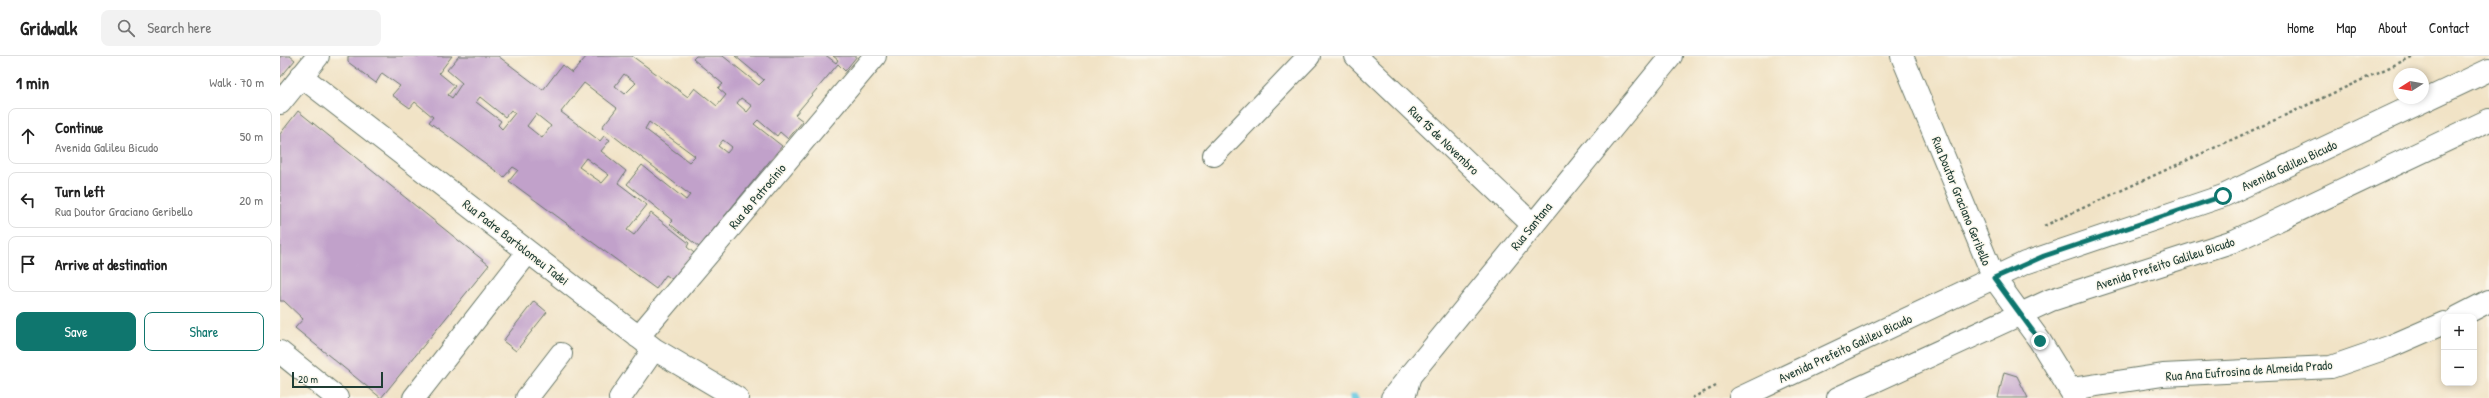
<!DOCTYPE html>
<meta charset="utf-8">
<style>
body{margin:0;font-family:"Patrick Hand",sans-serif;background:#f2f2f2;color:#222}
.controls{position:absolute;right:12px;bottom:12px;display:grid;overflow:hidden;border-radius:8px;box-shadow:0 2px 6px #0003}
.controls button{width:36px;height:36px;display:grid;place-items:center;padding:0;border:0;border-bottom:1px solid #e0e0e0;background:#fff;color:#222;font:20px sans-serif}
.compass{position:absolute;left:2113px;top:12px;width:36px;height:36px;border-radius:50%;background:#fff;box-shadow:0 2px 6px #0003;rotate:259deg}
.scale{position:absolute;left:12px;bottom:10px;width:91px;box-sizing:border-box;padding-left:4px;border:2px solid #1f3d34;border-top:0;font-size:11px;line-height:14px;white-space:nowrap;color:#1f3d34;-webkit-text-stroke:3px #fbf7ec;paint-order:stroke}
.stop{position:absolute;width:12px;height:12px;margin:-9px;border:3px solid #0f766e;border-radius:50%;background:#fff}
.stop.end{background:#0f766e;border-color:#fff;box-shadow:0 1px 4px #0008}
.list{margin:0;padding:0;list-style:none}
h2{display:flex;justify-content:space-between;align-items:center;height:52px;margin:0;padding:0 16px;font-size:17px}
h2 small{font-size:13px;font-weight:400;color:#767676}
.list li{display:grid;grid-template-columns:26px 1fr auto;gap:12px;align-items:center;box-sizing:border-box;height:56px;margin:0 8px 8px;padding:0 8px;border:1px solid #e0e0e0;border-radius:8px}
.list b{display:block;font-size:15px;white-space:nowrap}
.list p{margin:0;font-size:13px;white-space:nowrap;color:#767676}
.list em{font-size:13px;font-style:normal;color:#767676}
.actions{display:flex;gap:8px;padding:12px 16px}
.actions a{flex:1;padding:9px 0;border:1px solid #0f766e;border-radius:8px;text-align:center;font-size:14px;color:#0f766e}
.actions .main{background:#0f766e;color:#fff}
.icon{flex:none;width:22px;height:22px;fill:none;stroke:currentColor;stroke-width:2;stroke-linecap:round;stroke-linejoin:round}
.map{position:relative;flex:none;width:2209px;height:342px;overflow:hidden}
header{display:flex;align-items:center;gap:24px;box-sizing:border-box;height:56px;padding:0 20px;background:#fff;border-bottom:1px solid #e0e0e0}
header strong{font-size:19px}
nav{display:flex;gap:22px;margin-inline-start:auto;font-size:14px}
.search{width:280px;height:36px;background:#f2f2f2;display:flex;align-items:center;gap:10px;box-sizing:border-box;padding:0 14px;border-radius:8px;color:#767676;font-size:15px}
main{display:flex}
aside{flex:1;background:#fff}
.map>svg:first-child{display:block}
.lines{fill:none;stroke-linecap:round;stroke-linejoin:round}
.stream{stroke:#62c6e0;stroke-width:9}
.building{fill:#c1a1ca;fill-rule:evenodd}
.minor-casing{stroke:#687767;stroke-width:24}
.major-casing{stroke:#687767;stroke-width:24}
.path{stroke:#687767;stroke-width:2.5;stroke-dasharray:3 3;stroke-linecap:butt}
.minor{stroke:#fff;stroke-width:22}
.major{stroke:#fff;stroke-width:22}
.route{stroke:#0f766e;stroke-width:5}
.labels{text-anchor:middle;stroke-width:3;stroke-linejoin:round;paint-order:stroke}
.street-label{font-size:13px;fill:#1f3d34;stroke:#fbf7ec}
</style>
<header>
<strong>Gridwalk</strong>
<div class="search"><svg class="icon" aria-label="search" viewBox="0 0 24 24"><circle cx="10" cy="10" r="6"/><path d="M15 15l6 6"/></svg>Search here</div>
<nav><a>Home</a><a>Map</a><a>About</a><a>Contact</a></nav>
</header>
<main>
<aside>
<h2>1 min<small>Walk · 70 m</small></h2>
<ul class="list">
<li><svg class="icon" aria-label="ahead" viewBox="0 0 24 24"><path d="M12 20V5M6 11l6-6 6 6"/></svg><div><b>Continue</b><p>Avenida Galileu Bicudo</p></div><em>50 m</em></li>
<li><svg class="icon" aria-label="left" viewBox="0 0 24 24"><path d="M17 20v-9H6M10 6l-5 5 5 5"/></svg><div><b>Turn left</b><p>Rua Doutor Graciano Geribello</p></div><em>20 m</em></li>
<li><svg class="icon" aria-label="arrive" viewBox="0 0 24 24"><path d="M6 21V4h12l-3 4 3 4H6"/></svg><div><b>Arrive at destination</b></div></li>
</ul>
<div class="actions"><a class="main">Save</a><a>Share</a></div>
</aside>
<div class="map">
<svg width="2209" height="342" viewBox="0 0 2209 342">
<rect width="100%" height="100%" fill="#fbf7ec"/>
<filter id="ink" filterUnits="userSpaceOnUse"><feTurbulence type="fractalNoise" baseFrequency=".025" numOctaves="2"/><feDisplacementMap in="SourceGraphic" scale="8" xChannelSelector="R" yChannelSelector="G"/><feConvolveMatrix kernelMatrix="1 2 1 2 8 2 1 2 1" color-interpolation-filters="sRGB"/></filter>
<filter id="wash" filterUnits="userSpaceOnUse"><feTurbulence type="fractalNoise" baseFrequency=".012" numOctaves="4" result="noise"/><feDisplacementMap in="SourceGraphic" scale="16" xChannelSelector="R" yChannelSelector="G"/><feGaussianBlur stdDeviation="0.9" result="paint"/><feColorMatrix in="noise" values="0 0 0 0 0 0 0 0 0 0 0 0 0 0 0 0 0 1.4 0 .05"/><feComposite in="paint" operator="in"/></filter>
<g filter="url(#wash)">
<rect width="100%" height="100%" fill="#f1e3c6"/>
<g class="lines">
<path class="stream" d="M 1074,342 L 1075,342"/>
</g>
<g id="blocks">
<path class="building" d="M 0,0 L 10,0 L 15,4 L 0,22 Z
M 68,0 L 172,0 L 159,17 L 175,30 L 168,39 L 172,42 L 182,27 L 167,14 L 179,0 L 218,0 L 263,34 L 282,9 L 292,17 L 307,0 L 352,0 L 408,41 L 415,32 L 437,50 L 446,39 L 438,32 L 443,28 L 413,3 L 416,0 L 443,0 L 479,29 L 484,24 L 455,0 L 547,0 L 556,7 L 558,4 L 553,0 L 577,0 L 565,15 L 558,8 L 515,59 L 523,65 L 508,83 L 500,76 L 497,80 L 478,64 L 474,68 L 502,90 L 419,191 L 390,168 L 393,165 L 347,128 L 362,109 L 406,144 L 410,139 L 322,71 L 337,52 L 304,27 L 281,56 L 320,85 L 324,80 L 330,84 L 321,95 L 346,115 L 338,127 L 367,149 L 347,174 L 354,179 L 371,157 L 409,187 L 407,191 L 414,197 L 392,223 L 386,219 L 376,233 L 229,125 L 238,114 L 233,111 L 224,121 L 149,66 L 153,61 L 135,46 L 130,52 L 112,39 L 120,30 L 102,17 L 96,27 L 68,6 ZM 344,18 L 356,27 L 345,38 L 335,30 ZM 200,41 L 225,61 L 231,54 L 235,57 L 222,73 L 218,69 L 221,65 L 196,46 ZM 461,42 L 472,50 L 467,56 L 457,47 ZM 256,58 L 271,70 L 262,82 L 247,70 ZM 369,66 L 415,100 L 409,106 L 365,73 ZM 443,84 L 452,91 L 447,97 L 438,90 ZM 306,102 L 329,119 L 322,127 L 299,111 Z
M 18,55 L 209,209 L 101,342 L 15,272 L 23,263 L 4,245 L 0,245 L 0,78 Z
M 254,245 L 267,256 L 236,295 L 223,285 Z
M 1724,316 L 1737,320 L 1748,342 L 1718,342 Z"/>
</g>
</g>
<g filter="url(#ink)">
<use href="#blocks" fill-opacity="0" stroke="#687767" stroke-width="1"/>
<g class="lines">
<g class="minor-casing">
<path id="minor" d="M 1076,0 L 1252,168
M 1622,0 L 1714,222
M 21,20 L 374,293 L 457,342
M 934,99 L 1029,0
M 2178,261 L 2209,245
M 358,281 L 595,0
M 0,296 L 57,342
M 1791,333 L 1883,319 L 2051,311 L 2109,291 L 2164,267
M 134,342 L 248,196
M 247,342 L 281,298
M 340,342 L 374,293
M 1112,342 L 1391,0"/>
</g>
<g class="major-casing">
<path id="major" d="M 0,47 L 38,0
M 1714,222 L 1760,285 L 1795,342
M 1124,342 L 1130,319
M 1460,342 L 1745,207 L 1943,140 L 2209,14
M 1558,342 L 1771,244 L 1954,185 L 2209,64"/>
</g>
<path class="path" d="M 1764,170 L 2134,0
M 1412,342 L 1436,330"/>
<use href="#minor" class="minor"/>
<use href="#major" class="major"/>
</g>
</g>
<g class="lines" filter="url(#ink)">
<path class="route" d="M 1760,285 L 1714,222 L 1764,200 L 1943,140"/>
</g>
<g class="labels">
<g class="street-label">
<text transform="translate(1164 84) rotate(44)" y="5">Rua 15 de Novembro</text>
<text transform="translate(2009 109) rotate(-25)" y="5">Avenida Galileu Bicudo</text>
<text transform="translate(477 140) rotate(-50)" y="5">Rua do Patrocínio</text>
<text transform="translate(1682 145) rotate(68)" y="5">Rua Doutor Graciano Geribello</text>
<text transform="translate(1251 170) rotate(-51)" y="5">Rua Santana</text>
<text transform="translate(236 186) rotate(38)" y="5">Rua Padre Bartolomeu Tadei</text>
<text transform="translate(1885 207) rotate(-18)" y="5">Avenida Prefeito Galileu Bicudo</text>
<text transform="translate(1565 292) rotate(-25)" y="5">Avenida Prefeito Galileu Bicudo</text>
<text transform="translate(1969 314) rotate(-4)" y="5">Rua Ana Eufrosina de Almeida Prado</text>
</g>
</g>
</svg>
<div class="controls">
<button>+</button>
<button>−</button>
</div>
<svg class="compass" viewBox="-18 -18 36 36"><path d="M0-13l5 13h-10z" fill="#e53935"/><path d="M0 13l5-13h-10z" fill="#767676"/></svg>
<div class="scale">20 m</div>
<div class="stop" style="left:1943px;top:140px"></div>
<div class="stop end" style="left:1760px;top:285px"></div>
</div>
</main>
